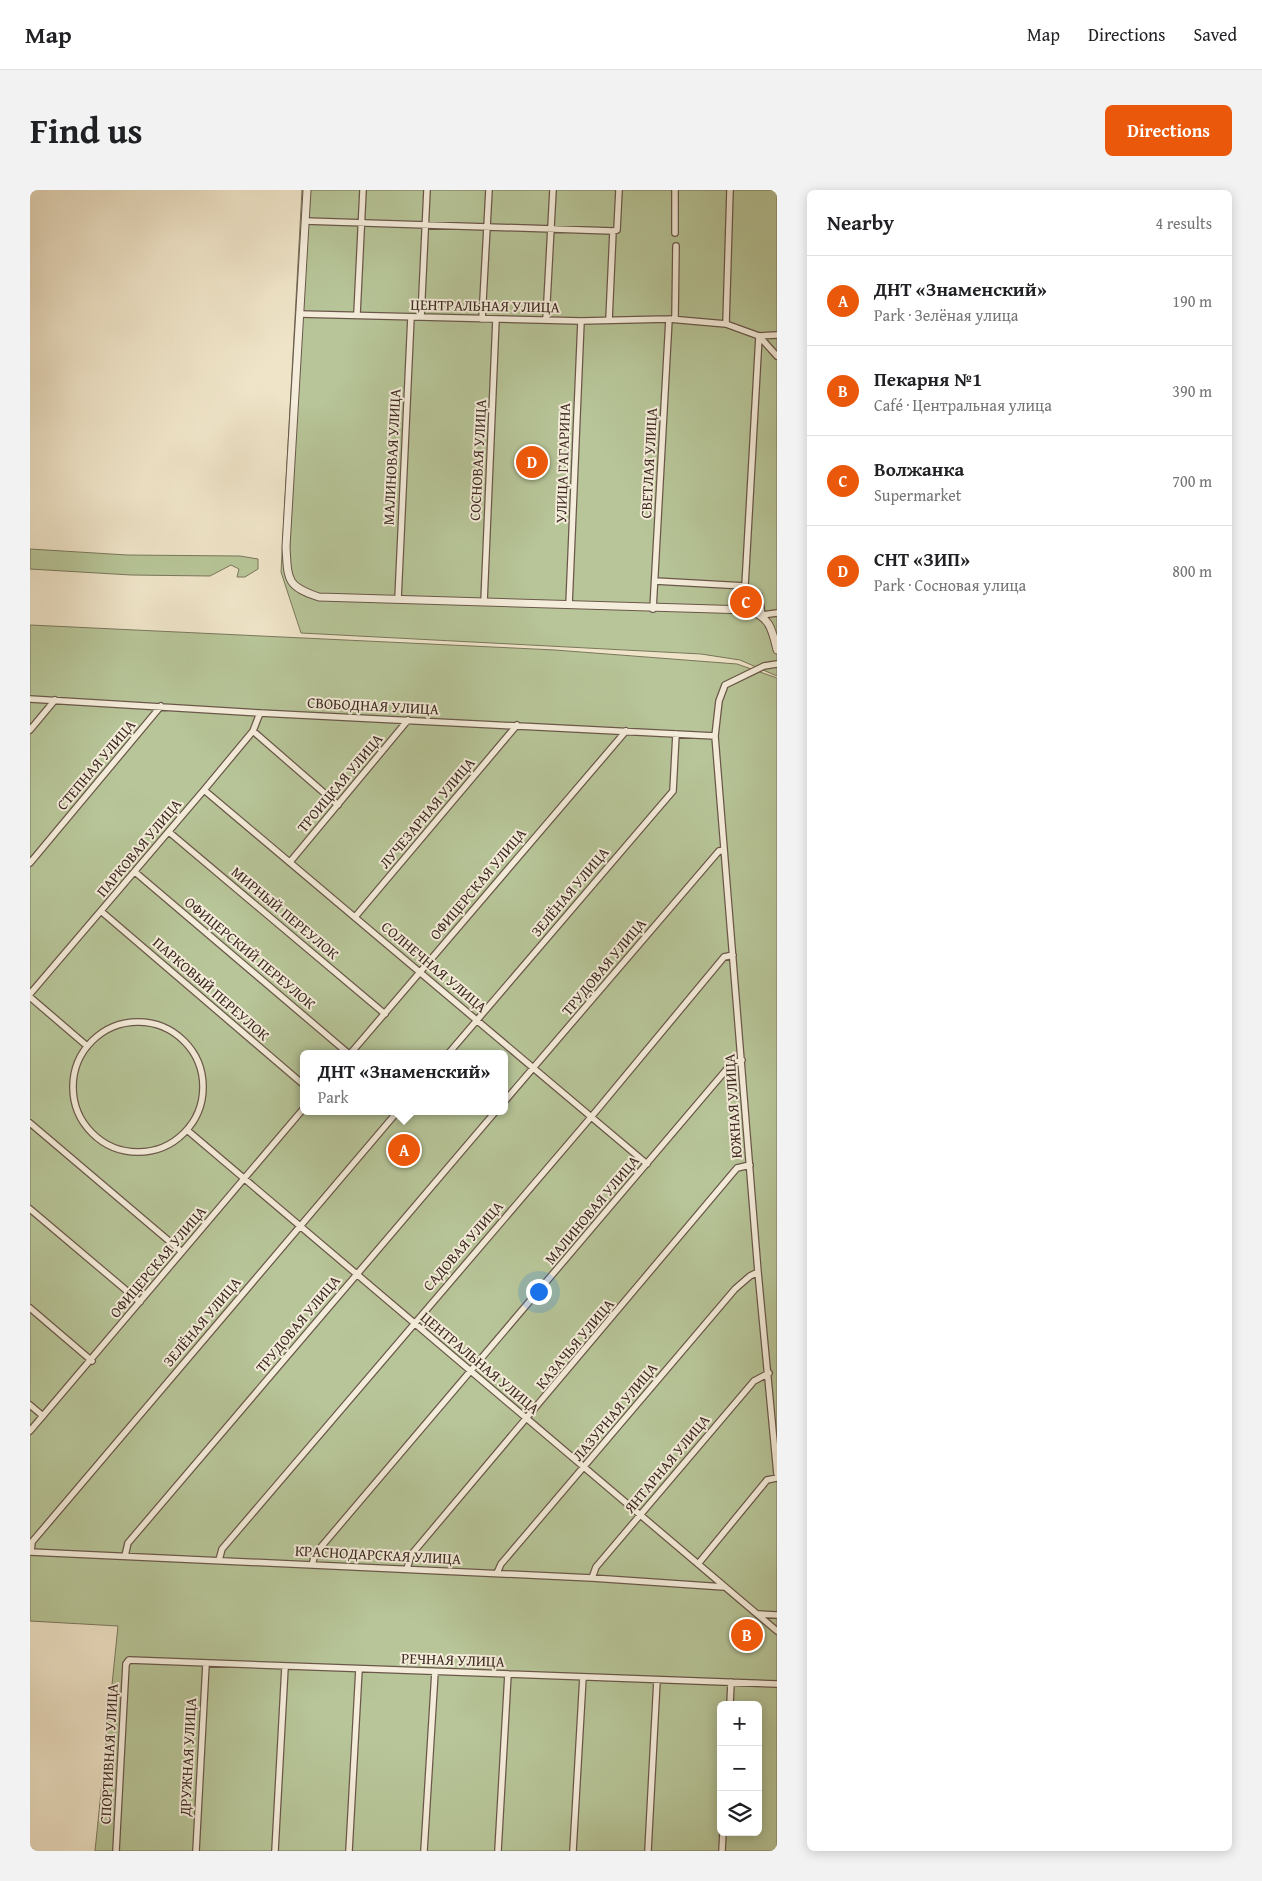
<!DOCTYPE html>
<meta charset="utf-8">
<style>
body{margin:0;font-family:"Gentium Book Plus",serif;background:#f2f2f2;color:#202124}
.controls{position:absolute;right:15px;bottom:15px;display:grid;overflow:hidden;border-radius:8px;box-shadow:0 2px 12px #0003}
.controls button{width:45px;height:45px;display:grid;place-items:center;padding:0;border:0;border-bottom:1px solid #e0e0e0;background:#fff;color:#202124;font:25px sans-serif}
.you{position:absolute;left:508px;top:1101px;width:18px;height:18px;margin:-12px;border:4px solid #fff;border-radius:50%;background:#1a73e8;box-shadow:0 0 0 8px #1a73e833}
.badge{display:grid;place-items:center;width:32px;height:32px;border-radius:50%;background:#ea580c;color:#fff;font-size:16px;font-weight:700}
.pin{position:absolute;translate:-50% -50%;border:2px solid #fff;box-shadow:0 1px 5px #0006}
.popup{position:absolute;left:270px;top:860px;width:208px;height:65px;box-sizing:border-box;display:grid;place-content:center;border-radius:8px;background:#fff;filter:drop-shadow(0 1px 4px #0005);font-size:16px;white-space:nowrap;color:#757577}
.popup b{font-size:19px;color:#202124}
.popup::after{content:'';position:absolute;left:50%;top:100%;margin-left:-10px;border:10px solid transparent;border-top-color:#fff}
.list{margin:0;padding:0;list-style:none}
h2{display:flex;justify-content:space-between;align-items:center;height:65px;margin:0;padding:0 20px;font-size:21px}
h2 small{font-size:16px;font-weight:400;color:#757577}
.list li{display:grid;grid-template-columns:32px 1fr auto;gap:15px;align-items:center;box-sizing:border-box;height:90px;padding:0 20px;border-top:1px solid #e0e0e0}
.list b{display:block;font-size:19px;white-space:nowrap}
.list p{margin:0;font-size:16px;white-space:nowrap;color:#757577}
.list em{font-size:16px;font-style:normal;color:#757577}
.icon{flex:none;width:28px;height:28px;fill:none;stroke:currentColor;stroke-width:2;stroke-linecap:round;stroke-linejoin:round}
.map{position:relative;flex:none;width:747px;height:1661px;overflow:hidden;border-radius:8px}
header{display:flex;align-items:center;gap:30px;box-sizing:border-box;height:70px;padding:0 25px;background:#fff;border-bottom:1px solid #e0e0e0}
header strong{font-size:24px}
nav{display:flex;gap:28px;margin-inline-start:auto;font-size:18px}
.intro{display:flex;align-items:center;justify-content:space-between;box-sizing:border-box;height:120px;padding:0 30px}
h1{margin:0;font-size:35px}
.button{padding:12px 22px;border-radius:8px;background:#ea580c;color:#fff;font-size:18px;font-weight:700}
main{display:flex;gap:30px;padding:0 30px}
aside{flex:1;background:#fff;border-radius:8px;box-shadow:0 2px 12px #0003}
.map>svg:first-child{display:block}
.green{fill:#b7c598;stroke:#7a775c;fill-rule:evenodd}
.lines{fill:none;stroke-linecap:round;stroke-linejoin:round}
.minor-casing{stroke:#6a584b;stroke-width:8}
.tertiary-casing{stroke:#6a584b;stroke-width:9}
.minor{stroke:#f5eddb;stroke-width:5.5}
.tertiary{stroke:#f5eddb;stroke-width:7}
.labels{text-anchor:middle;stroke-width:4;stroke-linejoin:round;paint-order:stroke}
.street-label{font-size:15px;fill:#3d2921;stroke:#f5eddb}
</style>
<header>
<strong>Map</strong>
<nav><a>Map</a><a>Directions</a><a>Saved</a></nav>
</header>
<div class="intro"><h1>Find us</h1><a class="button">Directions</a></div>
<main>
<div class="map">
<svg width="747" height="1661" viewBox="0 0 747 1661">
<rect width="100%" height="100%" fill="#efe4c8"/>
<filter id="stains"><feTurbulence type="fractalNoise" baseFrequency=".004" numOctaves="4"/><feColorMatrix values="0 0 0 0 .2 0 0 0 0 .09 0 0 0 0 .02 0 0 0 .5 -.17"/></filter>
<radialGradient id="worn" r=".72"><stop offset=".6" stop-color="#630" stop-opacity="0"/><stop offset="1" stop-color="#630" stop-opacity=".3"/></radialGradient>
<path class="green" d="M 272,0 L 747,0 L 747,486 L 710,470 L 671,464 L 271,443 L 251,382 Z
M 0,359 L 97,365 L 210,366 L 228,369 L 228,379 L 215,387 L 207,387 L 209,379 L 201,375 L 180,386 L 101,385 L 0,379 Z
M 0,435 L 525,460 L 707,474 L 747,488 L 747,1661 L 65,1661 L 88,1436 L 0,1431 ZM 274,864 L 474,864 L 474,921 L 274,921 ZM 691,1515 L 728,1515 L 728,1642 L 691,1642 Z"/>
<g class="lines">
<g class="minor-casing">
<path id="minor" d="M 275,31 L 583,41 L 587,40 L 589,0
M 645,43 L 645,0
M 270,124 L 551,131 L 639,129 L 696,134 L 729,146 L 747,145
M 327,124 L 333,0
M 391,127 L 397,0
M 452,129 L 459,0
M 645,129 L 646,56
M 516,130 L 523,0
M 579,130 L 583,41
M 696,134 L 700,0
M 729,146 L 715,396 L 729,405 L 732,425 L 747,423
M 729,146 L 747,166
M 625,391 L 715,396
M 368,409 L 381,127
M 454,412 L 466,129
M 539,415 L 551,131
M 623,419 L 639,129
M 747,474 L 734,476 L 695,495 L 689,511 L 685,546 L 728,1082 L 747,1284
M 0,509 L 230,523 L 685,546
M 0,540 L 25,510
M 223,541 L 308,615
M 174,600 L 617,974
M 139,642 L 355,824
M 260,672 L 378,530
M 0,673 L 131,516
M 105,682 L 319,864
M 72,722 L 274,895
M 325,727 L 487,535
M 0,804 L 174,600 L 223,541 L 230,523
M 0,807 L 57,856
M43 897a65 65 0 1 1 130 0a65 65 0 1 1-130 0Z
M 320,864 L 596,541
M 418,864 L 643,601 L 646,544
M 474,912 L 689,661 L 694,660
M 0,933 L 152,1062
M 157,940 L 747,1441
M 0,1019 L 110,1112
M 0,1118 L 62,1171
M 0,1215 L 13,1226
M 0,1241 L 274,918
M 0,1362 L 562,1388 L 694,1397
M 1,1362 L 2,1352 L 368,921
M 95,1366 L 98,1353 L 466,921
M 189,1370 L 192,1359 L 562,926 L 694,767 L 703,765
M 668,1374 L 737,1290 L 747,1288
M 282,1375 L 285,1364 L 702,873 L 712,870
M 377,1379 L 381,1365 L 707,978 L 720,975
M 467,1383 L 471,1374 L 705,1099 L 720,1086 L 728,1082
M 562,1388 L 566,1377 L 724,1191 L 739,1183
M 729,1424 L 747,1425
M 700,1515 L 701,1492
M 86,1661 L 96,1474 L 99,1470 L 747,1494
M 166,1661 L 176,1474
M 245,1661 L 255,1477
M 319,1661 L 329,1479
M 394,1661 L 405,1482
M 468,1661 L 478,1484
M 543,1661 L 553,1487
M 618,1661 L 627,1490
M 692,1661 L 693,1642"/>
</g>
<g class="tertiary-casing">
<path id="tertiary" d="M 277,0 L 256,357 C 258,390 256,396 289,407 L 718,420 C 740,427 742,439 747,460"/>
</g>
<use href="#minor" class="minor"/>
<use href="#tertiary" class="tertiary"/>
</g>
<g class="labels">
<g class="street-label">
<text transform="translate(455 116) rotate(1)" y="5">ЦЕНТРАЛЬНАЯ УЛИЦА</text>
<text transform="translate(362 267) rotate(-87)" y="5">МАЛИНОВАЯ УЛИЦА</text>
<text transform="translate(448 270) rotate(-87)" y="5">СОСНОВАЯ УЛИЦА</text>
<text transform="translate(533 273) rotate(-88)" y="5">УЛИЦА ГАГАРИНА</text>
<text transform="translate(619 273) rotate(-87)" y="5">СВЕТЛАЯ УЛИЦА</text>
<text transform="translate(343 516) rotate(3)" y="5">СВОБОДНАЯ УЛИЦА</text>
<text transform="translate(66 575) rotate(-50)" y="5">СТЕПНАЯ УЛИЦА</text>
<text transform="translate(310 593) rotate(-50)" y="5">ТРОИЦКАЯ УЛИЦА</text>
<text transform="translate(397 623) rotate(-50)" y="5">ЛУЧЕЗАРНАЯ УЛИЦА</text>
<text transform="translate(109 658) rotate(-50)" y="5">ПАРКОВАЯ УЛИЦА</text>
<text transform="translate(448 694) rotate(-50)" y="5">ОФИЦЕРСКАЯ УЛИЦА</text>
<text transform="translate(540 702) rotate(-50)" y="5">ЗЕЛЁНАЯ УЛИЦА</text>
<text transform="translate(255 723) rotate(40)" y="5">МИРНЫЙ ПЕРЕУЛОК</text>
<text transform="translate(220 763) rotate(40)" y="5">ОФИЦЕРСКИЙ ПЕРЕУЛОК</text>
<text transform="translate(404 777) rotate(40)" y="5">СОЛНЕЧНАЯ УЛИЦА</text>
<text transform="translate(574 777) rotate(-50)" y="5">ТРУДОВАЯ УЛИЦА</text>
<text transform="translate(181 799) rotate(41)" y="5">ПАРКОВЫЙ ПЕРЕУЛОК</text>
<text transform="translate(703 916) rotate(-94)" y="5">ЮЖНАЯ УЛИЦА</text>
<text transform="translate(562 1020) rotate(-50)" y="5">МАЛИНОВАЯ УЛИЦА</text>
<text transform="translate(433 1056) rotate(-49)" y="5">САДОВАЯ УЛИЦА</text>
<text transform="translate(128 1072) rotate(-50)" y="5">ОФИЦЕРСКАЯ УЛИЦА</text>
<text transform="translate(172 1132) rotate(-50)" y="5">ЗЕЛЁНАЯ УЛИЦА</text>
<text transform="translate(268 1134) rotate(-50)" y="5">ТРУДОВАЯ УЛИЦА</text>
<text transform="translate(545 1154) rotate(-50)" y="5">КАЗАЧЬЯ УЛИЦА</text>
<text transform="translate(450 1173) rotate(40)" y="5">ЦЕНТРАЛЬНАЯ УЛИЦА</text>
<text transform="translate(585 1222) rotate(-50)" y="5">ЛАЗУРНАЯ УЛИЦА</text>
<text transform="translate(637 1274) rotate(-50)" y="5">ЯНТАРНАЯ УЛИЦА</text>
<text transform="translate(348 1365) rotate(3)" y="5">КРАСНОДАРСКАЯ УЛИЦА</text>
<text transform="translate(423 1470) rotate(2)" y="5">РЕЧНАЯ УЛИЦА</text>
<text transform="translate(79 1564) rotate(-87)" y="5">СПОРТИВНАЯ УЛИЦА</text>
<text transform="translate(158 1567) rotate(-87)" y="5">ДРУЖНАЯ УЛИЦА</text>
</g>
</g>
<rect width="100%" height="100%" filter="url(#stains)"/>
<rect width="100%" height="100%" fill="url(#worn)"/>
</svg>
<div class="controls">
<button>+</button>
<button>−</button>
<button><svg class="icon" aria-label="layers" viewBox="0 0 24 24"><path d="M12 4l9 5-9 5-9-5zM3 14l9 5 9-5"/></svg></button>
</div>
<div class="you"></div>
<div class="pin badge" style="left:374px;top:960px">A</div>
<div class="popup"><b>ДНТ «Знаменский»</b>Park</div>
<div class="pin badge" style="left:717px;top:1445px">B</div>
<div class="pin badge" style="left:716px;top:412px">C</div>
<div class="pin badge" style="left:502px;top:272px">D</div>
</div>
<aside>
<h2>Nearby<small>4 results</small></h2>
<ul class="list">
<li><span class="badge">A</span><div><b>ДНТ «Знаменский»</b><p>Park · Зелёная улица</p></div><em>190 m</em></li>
<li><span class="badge">B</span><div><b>Пекарня №1</b><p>Café · Центральная улица</p></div><em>390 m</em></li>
<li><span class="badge">C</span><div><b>Волжанка</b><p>Supermarket</p></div><em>700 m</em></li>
<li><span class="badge">D</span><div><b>СНТ «ЗИП»</b><p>Park · Сосновая улица</p></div><em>800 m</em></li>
</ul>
</aside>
</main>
